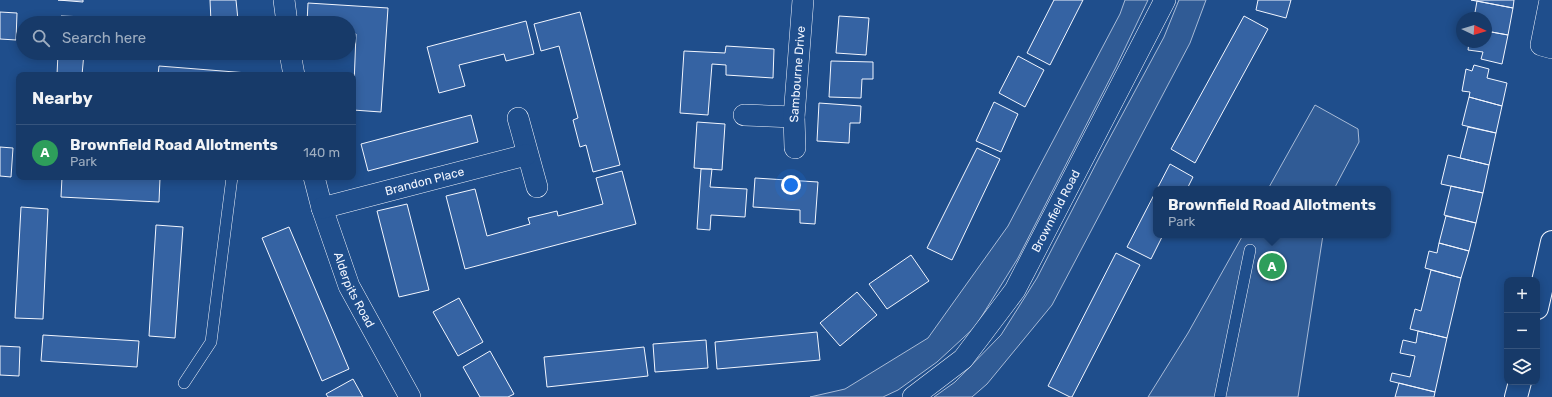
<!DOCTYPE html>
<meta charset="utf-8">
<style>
body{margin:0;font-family:Rubik,sans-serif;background:#244571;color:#f1f3f6}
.controls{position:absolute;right:12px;bottom:12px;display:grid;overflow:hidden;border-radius:8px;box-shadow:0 2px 10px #0003}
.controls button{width:36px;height:36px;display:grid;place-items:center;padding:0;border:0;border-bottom:1px solid #36547d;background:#173a69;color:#f1f3f6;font:20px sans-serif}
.compass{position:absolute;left:1456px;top:12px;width:36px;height:36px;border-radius:50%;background:#173a69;box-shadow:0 2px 10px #0003;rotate:94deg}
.you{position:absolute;left:791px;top:185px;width:14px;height:14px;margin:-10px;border:3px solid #fff;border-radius:50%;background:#1a73e8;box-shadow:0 0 0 6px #1a73e833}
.badge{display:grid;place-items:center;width:26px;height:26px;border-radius:50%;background:#8abfa5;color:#fff;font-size:13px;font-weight:700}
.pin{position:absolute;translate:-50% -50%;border:2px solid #fff;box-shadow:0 1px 4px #0006}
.popup{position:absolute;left:1153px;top:186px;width:238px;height:52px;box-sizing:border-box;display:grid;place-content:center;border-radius:8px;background:#173a69;filter:drop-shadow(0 1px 3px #0005);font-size:13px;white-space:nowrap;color:#9eadc0}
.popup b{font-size:15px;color:#f1f3f6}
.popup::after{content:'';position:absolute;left:50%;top:100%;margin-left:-8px;border:8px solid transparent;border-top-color:#173a69}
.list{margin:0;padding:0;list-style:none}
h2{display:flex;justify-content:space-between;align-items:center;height:52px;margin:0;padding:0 16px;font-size:17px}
h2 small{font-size:13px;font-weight:400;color:#9eadc0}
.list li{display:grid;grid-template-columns:26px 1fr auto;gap:12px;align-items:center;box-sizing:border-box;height:56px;padding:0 16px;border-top:1px solid #36547d}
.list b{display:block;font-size:15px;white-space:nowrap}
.list p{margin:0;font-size:13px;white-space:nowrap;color:#9eadc0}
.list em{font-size:13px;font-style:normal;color:#9eadc0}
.icon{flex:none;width:22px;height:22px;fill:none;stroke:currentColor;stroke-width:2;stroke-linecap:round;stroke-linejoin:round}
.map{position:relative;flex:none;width:1552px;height:397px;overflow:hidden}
.search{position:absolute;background:#173a69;box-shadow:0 2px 10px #0003;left:16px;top:16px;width:340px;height:44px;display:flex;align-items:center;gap:10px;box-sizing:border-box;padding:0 14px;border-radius:22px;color:#9eadc0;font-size:15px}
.panel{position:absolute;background:#173a69;box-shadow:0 2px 10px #0003;left:16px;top:72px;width:340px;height:108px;border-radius:8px}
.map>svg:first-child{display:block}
.green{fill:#305b95;stroke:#a8bbd7}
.building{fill:#3563a3;stroke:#f2f6ff}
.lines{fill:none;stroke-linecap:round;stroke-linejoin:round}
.service-casing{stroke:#f2f6ff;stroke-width:12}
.minor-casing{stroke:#f2f6ff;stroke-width:22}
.secondary-casing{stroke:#f2f6ff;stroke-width:24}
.service{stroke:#1f4e8c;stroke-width:11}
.minor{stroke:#1f4e8c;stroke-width:21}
.secondary{stroke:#1f4e8c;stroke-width:22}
.labels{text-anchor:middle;stroke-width:3;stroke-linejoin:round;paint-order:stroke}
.street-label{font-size:12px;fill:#f2f6ff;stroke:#1f4e8c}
</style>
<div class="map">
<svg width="1552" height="397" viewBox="0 0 1552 397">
<rect width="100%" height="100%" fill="#1f4e8c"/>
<path class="green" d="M 1125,0 L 1148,0 L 1116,67 L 1018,258 L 975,327 L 937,362 L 898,390 L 883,397 L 810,397 L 845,389 L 928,338 L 1008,226 L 1120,14 Z
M 1179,0 L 1206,0 L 1190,43 L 1052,305 L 987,384 L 972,397 L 934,397 L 955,382 L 1001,335 L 1037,278 L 1100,156 L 1164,37 Z
M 1315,105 L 1358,129 L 1359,142 L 1334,189 L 1268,189 Z
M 1243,235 L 1323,235 L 1298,397 L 1148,397 L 1188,333 Z"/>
<path class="building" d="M 58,0 L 83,0 L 83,2 Z
M 210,0 L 236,0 L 238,20 L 211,22 Z
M 1054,0 L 1083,0 L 1050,65 L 1027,53 Z
M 1258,0 L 1291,0 L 1286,18 L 1256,10 Z
M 1471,0 L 1514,0 L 1513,8 Z
M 1477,1 L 1513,8 L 1508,35 L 1486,31 L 1486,18 L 1474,18 Z
M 308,3 L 388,8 L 381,112 L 353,110 L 356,34 L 349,34 L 349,23 L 307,23 Z
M 0,12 L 17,13 L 16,40 L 0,39 Z
M 580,12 L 620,165 L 593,172 L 586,145 L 580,147 L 573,120 L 578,118 L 559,46 L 541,51 L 534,24 Z
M 61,16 L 86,17 L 85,23 L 60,23 Z
M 839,16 L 869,18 L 866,55 L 836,53 Z
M 1244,16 L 1268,29 L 1195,163 L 1171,149 Z
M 526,21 L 534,54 L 506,61 L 504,54 L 459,65 L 465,86 L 439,93 L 427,47 Z
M 1486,31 L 1508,35 L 1502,64 L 1481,59 L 1483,52 L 1468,50 L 1469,42 L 1486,42 Z
M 726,46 L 774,49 L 773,78 L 726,75 L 726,65 L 712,64 L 708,115 L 680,113 L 684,51 L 725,53 Z
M 58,53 L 84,53 L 82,75 L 57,75 Z
M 1018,56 L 1044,70 L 1025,107 L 999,93 Z
M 831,61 L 873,62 L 873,79 L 862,79 L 861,98 L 829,97 Z
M 1474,65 L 1489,69 L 1487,78 L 1507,83 L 1502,106 L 1469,97 L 1470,92 L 1462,91 L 1466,69 L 1472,71 Z
M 159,66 L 260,74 L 260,75 L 158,75 Z
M 1469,97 L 1502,106 L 1496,133 L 1462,125 Z
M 994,102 L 1018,114 L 1001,152 L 976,141 Z
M 819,103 L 861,106 L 860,123 L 850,123 L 849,143 L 817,141 Z
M 471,115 L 478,142 L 368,171 L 361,144 Z
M 697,122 L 725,124 L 722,170 L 694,168 Z
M 1468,127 L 1496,133 L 1489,165 L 1460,158 Z
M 0,147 L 13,148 L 11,177 L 0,176 Z
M 977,148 L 1000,159 L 952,260 L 927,248 Z
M 1448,155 L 1489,165 L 1483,193 L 1441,184 Z
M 1170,164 L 1193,177 L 1187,189 L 1157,189 Z
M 701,169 L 712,169 L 710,187 L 747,189 L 745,217 L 711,215 L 710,230 L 697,229 Z
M 622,171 L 636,224 L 465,269 L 446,196 L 475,189 L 487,236 L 530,224 L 528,218 L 557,211 L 558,216 L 603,204 L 596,178 Z
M 62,177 L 160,178 L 159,202 L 61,197 Z
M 755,178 L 818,182 L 815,224 L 800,223 L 800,210 L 753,207 Z
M 1451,186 L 1483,193 L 1476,223 L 1444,215 Z
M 1156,191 L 1156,235 L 1163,235 L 1151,259 L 1127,247 Z
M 407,204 L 429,290 L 399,297 L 377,211 Z
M 21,207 L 48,209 L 43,319 L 15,318 Z
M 1446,216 L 1476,223 L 1469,251 L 1439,243 Z
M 156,225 L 183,227 L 175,338 L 149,336 Z
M 289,227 L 349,369 L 322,381 L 262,238 Z
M 1439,243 L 1469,251 L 1461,278 L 1425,268 L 1429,251 L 1437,253 Z
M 1116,253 L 1140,265 L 1072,397 L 1070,397 L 1048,386 Z
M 911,255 L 929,281 L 887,309 L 869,284 Z
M 1431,270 L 1461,278 L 1447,338 L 1410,329 L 1415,309 L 1421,311 Z
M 857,292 L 877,315 L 840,346 L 820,323 Z
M 459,298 L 483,342 L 458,356 L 433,312 Z
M 1418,331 L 1447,338 L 1435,392 L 1390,381 L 1392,373 L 1410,377 L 1415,356 L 1400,353 L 1403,340 L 1416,343 Z
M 817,332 L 820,360 L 717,369 L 715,342 Z
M 43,335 L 139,341 L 137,367 L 41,361 Z
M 706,340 L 708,368 L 655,372 L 653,344 Z
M 0,346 L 20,347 L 19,376 L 0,375 Z
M 644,347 L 648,376 L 547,387 L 544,357 Z
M 490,351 L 514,394 L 508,397 L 480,397 L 463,367 Z
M 353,379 L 363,397 L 328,397 L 326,394 Z
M 1399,383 L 1435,392 L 1434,397 L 1395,397 Z"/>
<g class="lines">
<g class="service-casing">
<path id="service" d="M 184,383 L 211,342 L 232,177
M 1220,397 L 1250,250"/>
</g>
<g class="minor-casing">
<g id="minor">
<path d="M 284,0 L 287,23"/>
<path d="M 1550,0 L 1541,45 L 1552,48"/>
<path d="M 290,53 L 294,75"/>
<path d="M 744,115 L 794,117"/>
<path d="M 518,118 L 537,187"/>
<path id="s1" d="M 795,148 L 794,117 L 803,0"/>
<path id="s2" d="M 314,177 L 322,208 L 349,286 L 410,397"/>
<path id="s3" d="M 322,208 L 526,155"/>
<path id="s4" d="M 913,397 L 963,359 L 1015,290 L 1165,0"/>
</g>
</g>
<g class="secondary-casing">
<path id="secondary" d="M 1537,308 L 1552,242
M 1516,397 L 1520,382"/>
</g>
<use href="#service" class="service"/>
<use href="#minor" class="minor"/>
<use href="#secondary" class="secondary"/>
</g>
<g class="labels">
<g class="street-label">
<text dy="4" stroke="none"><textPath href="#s1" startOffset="74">Sambourne Drive</textPath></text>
<text dy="4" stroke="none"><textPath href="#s3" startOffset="106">Brandon Place</textPath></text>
<text dy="4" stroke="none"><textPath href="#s4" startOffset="238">Brownfield Road</textPath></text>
<text dy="4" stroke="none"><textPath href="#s2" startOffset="120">Alderpits Road</textPath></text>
</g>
</g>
</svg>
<div class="controls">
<button>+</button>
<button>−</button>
<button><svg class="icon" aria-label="layers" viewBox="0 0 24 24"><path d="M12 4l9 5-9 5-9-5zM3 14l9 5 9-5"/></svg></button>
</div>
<svg class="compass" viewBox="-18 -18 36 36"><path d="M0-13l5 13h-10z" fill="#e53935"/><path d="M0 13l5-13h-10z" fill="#9eadc0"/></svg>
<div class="you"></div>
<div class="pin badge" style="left:1272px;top:266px;background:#2e9e5b">A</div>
<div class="popup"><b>Brownfield Road Allotments</b>Park</div>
<div class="search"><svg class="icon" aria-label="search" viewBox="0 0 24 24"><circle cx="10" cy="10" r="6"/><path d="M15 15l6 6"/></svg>Search here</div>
<section class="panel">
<h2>Nearby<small></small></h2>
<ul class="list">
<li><span class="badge" style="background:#2e9e5b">A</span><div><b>Brownfield Road Allotments</b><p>Park</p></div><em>140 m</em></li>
</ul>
</section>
</div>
